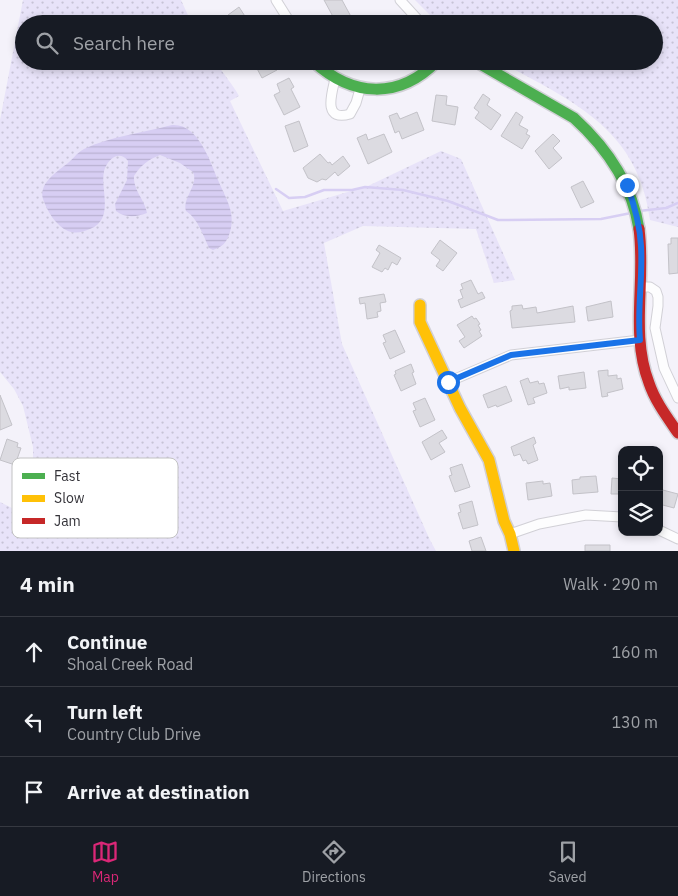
<!DOCTYPE html>
<meta charset="utf-8">
<style>
body{margin:0;font-family:"IBM Plex Sans",sans-serif;background:#20242c;color:#f1f3f6}
.controls{position:absolute;right:15px;bottom:15px;display:grid;overflow:hidden;border-radius:10px;box-shadow:0 2px 8px #0003}
.controls button{width:45px;height:45px;display:grid;place-items:center;padding:0;border:0;border-bottom:1px solid #363941;background:#171b24;color:#f1f3f6;font:25px sans-serif}
.stop{position:absolute;width:15px;height:15px;margin:-11px;border:4px solid #1a73e8;border-radius:50%;background:#fff}
.stop.end{background:#1a73e8;border-color:#fff;box-shadow:0 1px 5px #0008}
.list{margin:0;padding:0;list-style:none}
h2{display:flex;justify-content:space-between;align-items:center;height:65px;margin:0;padding:0 20px;font-size:21px}
h2 small{font-size:16px;font-weight:400;color:#9ea1a6}
.list li{display:grid;grid-template-columns:32px 1fr auto;gap:15px;align-items:center;box-sizing:border-box;height:70px;padding:0 20px;border-top:1px solid #363941}
.list b{display:block;font-size:19px;white-space:nowrap}
.list p{margin:0;font-size:16px;white-space:nowrap;color:#9ea1a6}
.list em{font-size:16px;font-style:normal;color:#9ea1a6}
.icon{flex:none;width:28px;height:28px;fill:none;stroke:currentColor;stroke-width:2;stroke-linecap:round;stroke-linejoin:round}
.map{position:relative;flex:none;width:678px;height:551px;overflow:hidden}
.search{position:absolute;background:#171b24;box-shadow:0 2px 8px #0003;left:15px;right:15px;top:15px;height:55px;display:flex;align-items:center;gap:12px;box-sizing:border-box;padding:0 18px;border-radius:28px;color:#9ea1a6;font-size:19px}
.sheet{height:275px;background:#171b24}
nav{display:flex;justify-content:space-around;align-items:center;box-sizing:border-box;height:70px;border-top:1px solid #363941;background:#171b24;font-size:14px;color:#9ea1a6}
nav a{display:grid;justify-items:center;gap:2px}
nav .on{color:#db2777}
.map>svg:first-child{display:block}
.grass{fill:url(#grass-dots)}
.water{fill:url(#water-rules)}
.lines{fill:none;stroke-linecap:round;stroke-linejoin:round}
.stream{stroke:#d7cef3;stroke-width:2.5}
.building{fill:#dcdbe1;stroke:#c3c2c8}
.street-casing{stroke:#d1d0d6;stroke-width:11}
.fast-casing{stroke:#d1d0d6;stroke-width:14}
.slow-casing{stroke:#d1d0d6;stroke-width:14}
.jam-casing{stroke:#d1d0d6;stroke-width:14}
.street{stroke:#fdfdfe;stroke-width:9}
.fast{stroke:#4caf50;stroke-width:11}
.slow{stroke:#ffc107;stroke-width:11}
.jam{stroke:#c62828;stroke-width:11}
.route{stroke:#1a73e8;stroke-width:6}
.key{fill:#fff;stroke:#c2c2c3;stroke-width:1}
.key-label{font-size:14px;fill:#333238}
</style>
<div class="map">
<svg width="678" height="551" viewBox="0 0 678 551">
<defs>
<pattern id="grass-dots" width="8" height="8" patternUnits="userSpaceOnUse" patternTransform="scale(1.25)"><rect width="8" height="8" fill="#e8e3f9"/><path d="M2 2h.1M6 6h.1" fill="none" stroke="#c7c3d6" stroke-width="1.8" stroke-linecap="round"/></pattern>
<pattern id="water-rules" width="6" height="5" patternUnits="userSpaceOnUse" patternTransform="scale(1.25)"><rect width="6" height="5" fill="#d7cef3"/><path d="M0 2.5h6" fill="none" stroke="#b9b1d1"/></pattern>
</defs>
<rect width="100%" height="100%" fill="#f4f2fa"/>
<path class="grass" d="M 23,0 L 181,0 L 192,24 L 24,24 L 24,61 L 210,61 L 212,64 L 216,62 C 223,74 232,83 239,96 L 230,101 L 283,211 L 368,186 L 441,151 L 461,159 L 515,280 L 494,283 L 476,229 L 363,226 L 324,243 L 342,344 L 430,540 L 436,551 L 0,551 L 0,502 L 12,508 L 33,464 L 33,447 L 23,406 L 14,389 L 0,372 L 0,120 Z
M 415,0 L 678,0 L 678,227 L 650,220 C 638,127 571,101 499,61 L 654,61 L 654,24 L 439,24 Z"/>
<path class="water" d="M 172,125 C 198,123 210,161 218,180 C 226,199 237,214 229,235 C 226,243 222,247 213,250 L 209,248 C 203,235 198,219 186,211 C 182,198 199,185 193,172 L 180,163 L 160,155 C 149,159 140,166 134,176 C 133,190 145,200 147,213 C 137,217 124,218 116,211 L 115,204 L 127,180 L 128,161 C 119,149 107,160 104,171 C 100,190 115,219 90,229 C 83,232 76,234 68,231 C 56,226 47,211 43,199 C 39,184 54,174 64,166 C 72,161 76,153 84,149 C 111,136 143,133 172,125 Z"/>
<g class="lines">
<path class="stream" d="M 276,189 L 289,198 L 305,197 L 324,190 L 352,190 L 365,187 L 403,190 L 448,201 L 498,220 L 601,219 L 631,213
M 639,211 L 666,208 L 678,203"/>
</g>
<path class="building" d="M 324,0 L 342,0 L 355,24 L 337,24 Z
M 239,7 L 250,24 L 234,24 L 228,15 Z
M 253,61 L 272,61 L 277,70 L 262,78 Z
M 289,78 L 294,87 L 291,89 L 300,107 L 284,115 L 274,95 L 280,92 L 277,84 Z
M 483,94 L 490,99 L 487,105 L 501,115 L 491,130 L 475,118 L 479,112 L 474,108 Z
M 436,95 L 447,96 L 446,105 L 458,107 L 455,125 L 432,121 Z
M 417,112 L 424,130 L 402,139 L 399,131 L 395,133 L 389,116 L 397,113 L 400,119 Z
M 516,112 L 523,117 L 519,125 L 528,130 L 526,134 L 530,136 L 522,149 L 501,136 Z
M 299,121 L 308,146 L 294,152 L 285,126 Z
M 366,134 L 368,140 L 384,134 L 392,152 L 368,164 L 357,138 Z
M 553,134 L 560,141 L 553,148 L 562,158 L 549,169 L 535,151 Z
M 320,154 L 328,163 L 330,162 L 332,165 L 343,156 L 350,166 L 338,176 L 335,172 L 326,180 L 322,179 L 317,182 L 308,178 L 303,168 Z
M 583,181 L 594,202 L 581,208 L 571,187 Z
M 671,238 L 678,238 L 678,273 L 669,274 L 668,244 L 671,244 Z
M 440,240 L 457,253 L 443,271 L 436,266 L 440,260 L 431,253 Z
M 379,245 L 401,258 L 397,265 L 392,262 L 388,270 L 385,268 L 382,272 L 372,267 L 380,253 L 376,250 Z
M 471,280 L 478,294 L 482,292 L 485,298 L 461,308 L 458,300 L 463,298 L 460,290 L 463,289 L 461,284 Z
M 384,294 L 386,302 L 380,303 L 381,311 L 377,312 L 378,317 L 367,319 L 365,303 L 360,304 L 359,298 Z
M 611,301 L 613,317 L 588,321 L 586,307 Z
M 522,305 L 523,309 L 536,307 L 537,313 L 573,306 L 575,322 L 512,328 L 510,311 L 512,310 L 512,306 Z
M 472,316 L 474,319 L 476,318 L 480,324 L 478,325 L 481,330 L 479,331 L 482,336 L 464,348 L 459,341 L 465,337 L 457,325 Z
M 395,330 L 405,352 L 390,359 L 383,343 L 386,342 L 383,335 Z
M 411,364 L 414,372 L 412,373 L 416,384 L 401,391 L 394,375 L 396,374 L 395,371 Z
M 608,370 L 608,376 L 617,375 L 617,379 L 621,378 L 623,389 L 607,393 L 608,396 L 602,397 L 598,371 Z
M 584,372 L 586,388 L 569,390 L 569,387 L 560,389 L 558,376 Z
M 528,378 L 530,383 L 538,381 L 539,384 L 544,383 L 547,393 L 533,398 L 535,403 L 528,405 L 520,381 Z
M 506,386 L 512,401 L 497,407 L 496,405 L 488,408 L 483,395 Z
M 0,395 L 12,425 L 0,430 Z
M 425,398 L 435,420 L 420,427 L 413,411 L 416,410 L 413,403 Z
M 442,430 L 447,438 L 439,443 L 445,452 L 431,460 L 422,442 Z
M 534,437 L 536,443 L 533,445 L 538,460 L 528,464 L 526,460 L 523,461 L 520,454 L 514,456 L 511,447 Z
M 7,439 L 18,443 L 17,447 L 21,448 L 15,465 L 0,460 Z
M 462,464 L 470,487 L 455,492 L 449,476 L 452,475 L 450,468 Z
M 596,476 L 598,492 L 573,494 L 572,480 L 580,479 L 580,477 Z
M 612,478 L 622,479 L 622,494 L 611,494 Z
M 543,481 L 543,484 L 550,483 L 552,496 L 528,500 L 526,483 Z
M 659,489 L 678,494 L 674,508 L 659,504 Z
M 472,501 L 478,525 L 463,529 L 458,513 L 461,512 L 459,505 Z
M 481,537 L 486,551 L 472,551 L 469,541 Z
M 585,545 L 610,545 L 610,551 L 585,551 Z"/>
<g class="lines">
<g class="street-casing">
<path id="street" d="M 276,0 L 291,24
M 400,0 L 422,24
M 335,79 C 332,93 322,122 350,114 L 356,103 L 360,89
M 640,287 L 650,287 L 656,291 L 658,297 L 658,306 L 655,328 L 664,368 L 678,398
M 448,382 L 511,355 L 640,340
M 659,530 L 678,539
M 510,534 L 539,524 L 586,515 L 622,517"/>
</g>
<g class="fast-casing">
<path id="fast" d="M 313,61 C 352,97 399,100 437,61
M 475,61 L 574,118 C 607,148 632,184 639,229"/>
</g>
<g class="slow-casing">
<path id="slow" d="M 420,305 L 420,322 L 460,408 L 489,460 L 504,521 L 510,534 L 514,551"/>
</g>
<g class="jam-casing">
<path id="jam" d="M 639,229 C 646,280 630,334 649,383 C 655,401 667,417 678,433"/>
</g>
<use href="#street" class="street"/>
<use href="#fast" class="fast"/>
<use href="#slow" class="slow"/>
<use href="#jam" class="jam"/>
</g>
<g class="lines">
<path class="route" d="M 448,382 L 511,355 L 640,340 C 637,308 643,277 641,246 C 640,225 634,204 627,185"/>
</g>
<rect x="12" y="458" width="166" height="80" rx="8" class="key"/>
<rect x="22" y="473" width="23" height="6" fill="#4caf50"/>
<rect x="22" y="495" width="23" height="7" fill="#ffc107"/>
<rect x="22" y="518" width="23" height="6" fill="#c62828"/>
<g class="key-label">
<text x="54" y="481">Fast</text>
<text x="54" y="503">Slow</text>
<text x="54" y="526">Jam</text>
</g>
</svg>
<div class="controls">
<button><svg class="icon" aria-label="locate" viewBox="0 0 24 24"><circle cx="12" cy="12" r="6"/><path d="M12 2v4M12 18v4M2 12h4M18 12h4"/></svg></button>
<button><svg class="icon" aria-label="layers" viewBox="0 0 24 24"><path d="M12 4l9 5-9 5-9-5zM3 14l9 5 9-5"/></svg></button>
</div>
<div class="stop" style="left:448px;top:382px"></div>
<div class="stop end" style="left:627px;top:185px"></div>
<div class="search"><svg class="icon" aria-label="search" viewBox="0 0 24 24"><circle cx="10" cy="10" r="6"/><path d="M15 15l6 6"/></svg>Search here</div>
</div>
<section class="sheet">
<h2>4 min<small>Walk · 290 m</small></h2>
<ul class="list">
<li><svg class="icon" aria-label="ahead" viewBox="0 0 24 24"><path d="M12 20V5M6 11l6-6 6 6"/></svg><div><b>Continue</b><p>Shoal Creek Road</p></div><em>160 m</em></li>
<li><svg class="icon" aria-label="left" viewBox="0 0 24 24"><path d="M17 20v-9H6M10 6l-5 5 5 5"/></svg><div><b>Turn left</b><p>Country Club Drive</p></div><em>130 m</em></li>
<li><svg class="icon" aria-label="arrive" viewBox="0 0 24 24"><path d="M6 21V4h12l-3 4 3 4H6"/></svg><div><b>Arrive at destination</b></div></li>
</ul>
</section>
<nav>
<a class="on"><svg class="icon" aria-label="map" viewBox="0 0 24 24"><path d="M3 6l6-2 6 2 6-2v14l-6 2-6-2-6 2zM9 4v14M15 6v14"/></svg>Map</a>
<a><svg class="icon" aria-label="directions" viewBox="0 0 24 24"><path d="M12 3l9 9-9 9-9-9zM9 14v-3h6M13 9l2 2-2 2"/></svg>Directions</a>
<a><svg class="icon" aria-label="saved" viewBox="0 0 24 24"><path d="M7 4h10v16l-5-4-5 4z"/></svg>Saved</a>
</nav>
